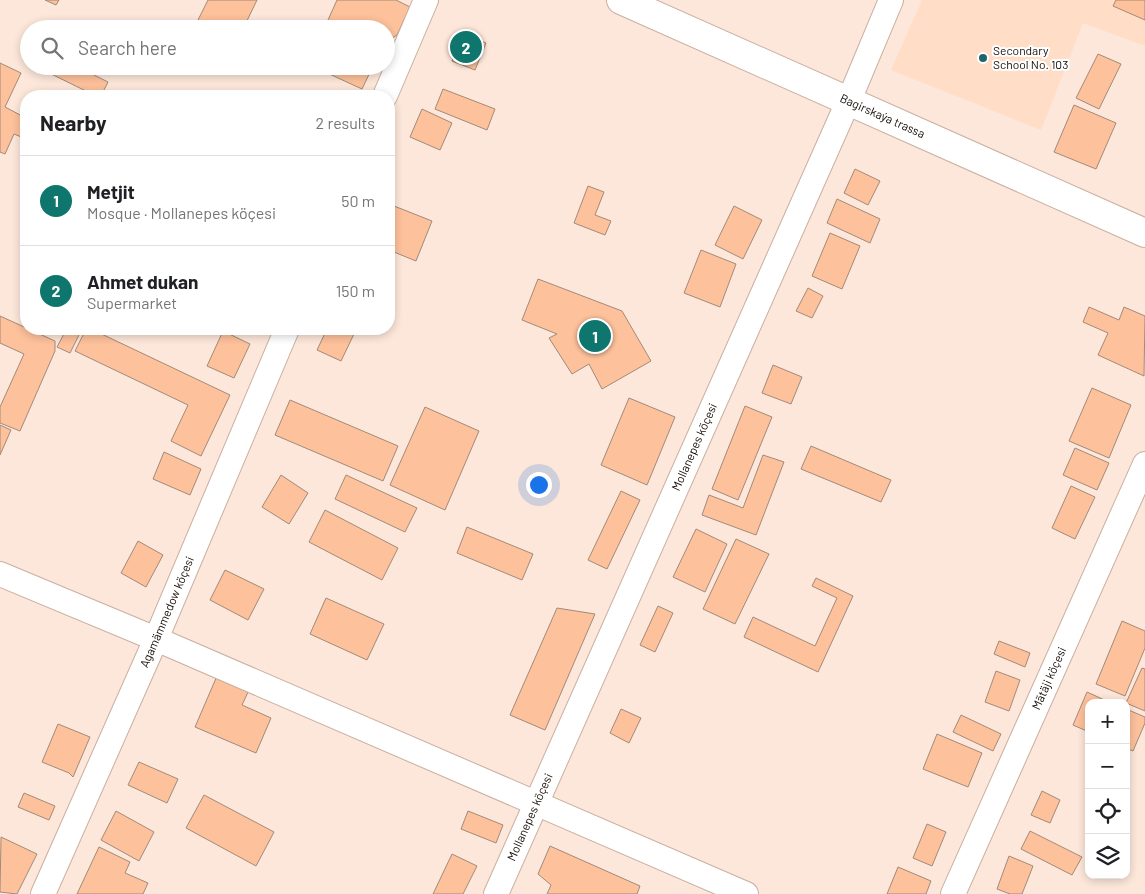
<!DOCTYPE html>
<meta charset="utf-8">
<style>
body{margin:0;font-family:Barlow,sans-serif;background:#f6f6f6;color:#202124}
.controls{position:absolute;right:15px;bottom:15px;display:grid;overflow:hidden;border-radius:10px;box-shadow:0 2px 8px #0003}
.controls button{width:45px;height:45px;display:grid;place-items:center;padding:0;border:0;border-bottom:1px solid #e0e0e0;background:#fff;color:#202124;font:25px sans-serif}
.you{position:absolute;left:538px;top:484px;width:18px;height:18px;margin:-12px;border:4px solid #fff;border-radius:50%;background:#1a73e8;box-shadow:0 0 0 8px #1a73e833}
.badge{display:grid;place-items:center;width:32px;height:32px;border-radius:50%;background:#0f766e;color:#fff;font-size:16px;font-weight:700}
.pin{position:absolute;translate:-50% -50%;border:2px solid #fff;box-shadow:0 1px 5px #0006}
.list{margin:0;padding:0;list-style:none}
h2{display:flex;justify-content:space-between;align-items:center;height:65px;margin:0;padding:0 20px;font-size:21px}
h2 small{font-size:16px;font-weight:400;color:#757577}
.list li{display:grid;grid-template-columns:32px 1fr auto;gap:15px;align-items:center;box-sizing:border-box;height:90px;padding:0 20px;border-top:1px solid #e0e0e0}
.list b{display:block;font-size:19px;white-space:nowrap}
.list p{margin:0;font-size:16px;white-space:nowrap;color:#757577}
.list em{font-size:16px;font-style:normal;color:#757577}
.icon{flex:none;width:28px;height:28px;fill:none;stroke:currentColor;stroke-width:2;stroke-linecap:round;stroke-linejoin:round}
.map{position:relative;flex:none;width:1145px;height:894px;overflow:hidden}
.search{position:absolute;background:#fff;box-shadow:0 2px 8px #0003;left:20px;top:20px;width:375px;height:55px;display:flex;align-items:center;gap:12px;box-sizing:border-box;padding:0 18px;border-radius:28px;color:#757577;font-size:19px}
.panel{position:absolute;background:#fff;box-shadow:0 2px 8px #0003;left:20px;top:90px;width:375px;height:245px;border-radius:20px}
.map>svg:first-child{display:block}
.built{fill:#ffddc7}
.building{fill:#fdc19b;stroke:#a28a7a}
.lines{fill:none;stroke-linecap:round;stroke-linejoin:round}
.street-casing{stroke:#c9af9f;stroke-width:26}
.secondary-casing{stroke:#c9af9f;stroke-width:30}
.street{stroke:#fff;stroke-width:24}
.secondary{stroke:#fff;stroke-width:28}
.poi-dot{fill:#19666d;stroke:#fff;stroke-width:2}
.labels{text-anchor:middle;stroke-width:4;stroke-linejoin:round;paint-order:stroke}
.poi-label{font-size:12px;fill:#150c07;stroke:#fff;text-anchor:start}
.street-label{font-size:12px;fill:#150c07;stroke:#fff}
</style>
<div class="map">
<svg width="1145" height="894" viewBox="0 0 1145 894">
<rect width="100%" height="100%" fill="#fde7da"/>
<path class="built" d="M 922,0 L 1145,0 L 1145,46 L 1083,23 L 1041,130 L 891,70 Z"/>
<path class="building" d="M 45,0 L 59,0 L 56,5 Z
M 208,0 L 257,0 L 243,29 L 216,29 L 198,20 Z
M 337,0 L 396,0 L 410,7 L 397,35 L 386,42 L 386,29 L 324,29 Z
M 1116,0 L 1145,0 L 1145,20 L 1113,6 Z
M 463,34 L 486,43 L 475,70 L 452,61 Z
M 1098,54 L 1121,64 L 1099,109 L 1076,98 Z
M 0,63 L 21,73 L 5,107 L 26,118 L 26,139 L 14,134 L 5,154 L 0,152 Z
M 35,66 L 76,66 L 108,82 L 101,96 L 96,96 Z
M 312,66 L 373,66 L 362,89 Z
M 443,89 L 495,109 L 487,130 L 435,109 Z
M 1074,105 L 1116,123 L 1096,169 L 1054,152 Z
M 422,109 L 452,123 L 440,150 L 410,137 Z
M 855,169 L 880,181 L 868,205 L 844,193 Z
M 588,186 L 604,192 L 595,215 L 611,221 L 605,235 L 574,223 Z
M 837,199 L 880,219 L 870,243 L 827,223 Z
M 389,204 L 432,221 L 416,261 L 389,250 Z
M 734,206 L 762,220 L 743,259 L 715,245 Z
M 830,233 L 860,246 L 842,289 L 812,276 Z
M 701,250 L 736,264 L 720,307 L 684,293 Z
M 538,279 L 622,311 L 651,361 L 602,389 L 589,364 L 572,374 L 549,338 L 557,334 L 522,320 Z
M 808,288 L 823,296 L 812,318 L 796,311 Z
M 1089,307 L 1119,320 L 1124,307 L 1145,316 L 1144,376 L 1098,355 L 1108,333 L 1083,322 Z
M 0,316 L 55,341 L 55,351 L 20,431 L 0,423 L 0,407 L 24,354 L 0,343 Z
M 64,329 L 82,329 L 70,353 L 57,347 L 66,330 Z
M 86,329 L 91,329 L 230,395 L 201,456 L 171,441 L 188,405 L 75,351 Z
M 327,329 L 343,329 L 354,334 L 341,361 L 317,350 Z
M 223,331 L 250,344 L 234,378 L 207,366 Z
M 773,365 L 802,377 L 791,404 L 762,393 Z
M 1092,388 L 1131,405 L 1109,458 L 1069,441 Z
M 629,398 L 675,417 L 647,485 L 601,465 Z
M 290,400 L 398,446 L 383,481 L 275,435 Z
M 745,406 L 772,417 L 738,500 L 712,489 Z
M 425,407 L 479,431 L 445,510 L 390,485 Z
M 0,425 L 11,430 L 0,455 Z
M 811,446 L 891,480 L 881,502 L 801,469 Z
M 1075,448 L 1109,463 L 1097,490 L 1063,475 Z
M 164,452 L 201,469 L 190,495 L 153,479 Z
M 763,455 L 784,462 L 756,535 L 702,515 L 709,495 L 743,508 Z
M 281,475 L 308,493 L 289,524 L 262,507 Z
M 346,475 L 417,508 L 405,532 L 335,499 Z
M 1071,486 L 1095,497 L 1075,539 L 1052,528 Z
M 621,491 L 640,500 L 607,569 L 588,560 Z
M 325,510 L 398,548 L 382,580 L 309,542 Z
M 467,527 L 533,554 L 522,580 L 457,553 Z
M 696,529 L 727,544 L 705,592 L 673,577 Z
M 736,539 L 769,554 L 735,624 L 703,609 Z
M 138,541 L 163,555 L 146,587 L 121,573 Z
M 225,570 L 264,589 L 248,620 L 210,600 Z
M 816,578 L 853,596 L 818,672 L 744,637 L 753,617 L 815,646 L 837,598 L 812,586 Z
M 326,598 L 384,624 L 367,660 L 310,634 Z
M 658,606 L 673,613 L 655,652 L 640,645 Z
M 557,608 L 595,614 L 545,730 L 510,715 Z
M 1122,621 L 1145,631 L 1145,648 L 1125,696 L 1096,684 Z
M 999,641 L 1030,653 L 1025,667 L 994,654 Z
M 1142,668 L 1145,669 L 1145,711 L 1126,703 Z
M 996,671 L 1020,680 L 1009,711 L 985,702 Z
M 217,676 L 249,690 L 242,705 L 271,718 L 256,753 L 195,727 Z
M 1087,692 L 1111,703 L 1089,703 L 1089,732 L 1073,725 Z
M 621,709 L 641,718 L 629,743 L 610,733 Z
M 1126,709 L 1145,717 L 1145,723 L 1133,751 L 1126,748 Z
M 961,715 L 1001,734 L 993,751 L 953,732 Z
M 58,724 L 90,737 L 73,777 L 69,773 L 42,762 Z
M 937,734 L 982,753 L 968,787 L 923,769 Z
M 139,762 L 178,779 L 167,803 L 128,785 Z
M 1042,791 L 1060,800 L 1050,823 L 1031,815 Z
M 24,793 L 55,806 L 49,820 L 18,807 Z
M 204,795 L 274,832 L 256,866 L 186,828 Z
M 116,811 L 154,832 L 139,861 L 101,840 Z
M 468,811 L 503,825 L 496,843 L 461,829 Z
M 927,824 L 946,832 L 932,866 L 913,858 Z
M 1030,831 L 1082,857 L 1072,875 L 1021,849 Z
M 1,837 L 37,854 L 17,894 L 0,892 Z
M 550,846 L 640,886 L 637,894 L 547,894 L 551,885 L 538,874 Z
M 99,847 L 130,862 L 125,873 L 148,883 L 143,894 L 77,894 Z
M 452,854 L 477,866 L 463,894 L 433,894 Z
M 1009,856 L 1033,866 L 1022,894 L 1010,894 L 997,889 Z
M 898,867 L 931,881 L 926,894 L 887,894 Z"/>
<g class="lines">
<g class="street-casing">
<g id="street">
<path d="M 385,96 L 426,0"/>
<path d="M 0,574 L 156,639 L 746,894"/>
<path id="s1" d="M 43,894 L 156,639 L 287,329"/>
<path id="s2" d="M 496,894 L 855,86 L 891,0"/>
<path id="s3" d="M 953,894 L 1145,464"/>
</g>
</g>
<g class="secondary-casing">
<g id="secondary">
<path id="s4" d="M 621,0 L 1145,233"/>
</g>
</g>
<use href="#street" class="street"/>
<use href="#secondary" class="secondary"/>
</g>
<circle class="poi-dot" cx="983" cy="58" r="5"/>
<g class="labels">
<g class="poi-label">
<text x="993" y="55">Secondary<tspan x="993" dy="14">School No. 103</tspan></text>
</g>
<g class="street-label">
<text dy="4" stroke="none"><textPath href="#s4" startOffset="286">Bagirskaýa trassa</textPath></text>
<text dy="4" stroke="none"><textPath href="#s2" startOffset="489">Mollanepes köçesi</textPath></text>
<text dy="4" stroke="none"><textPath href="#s1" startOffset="308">Agamämmedow köçesi</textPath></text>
<text dy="4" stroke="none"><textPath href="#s3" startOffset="236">Mätäji köçesi</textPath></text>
<text dy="4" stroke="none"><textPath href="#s2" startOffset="84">Mollanepes köçesi</textPath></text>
</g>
</g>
</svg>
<div class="controls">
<button>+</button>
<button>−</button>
<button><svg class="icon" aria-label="locate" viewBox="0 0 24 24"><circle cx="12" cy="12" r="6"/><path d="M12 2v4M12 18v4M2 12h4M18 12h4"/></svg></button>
<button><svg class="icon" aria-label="layers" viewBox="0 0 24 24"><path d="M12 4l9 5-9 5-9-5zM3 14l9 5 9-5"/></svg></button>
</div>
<div class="you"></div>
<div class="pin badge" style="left:595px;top:336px">1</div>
<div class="pin badge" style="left:466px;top:47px">2</div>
<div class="search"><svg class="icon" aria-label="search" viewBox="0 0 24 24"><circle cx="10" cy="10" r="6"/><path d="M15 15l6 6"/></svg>Search here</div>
<section class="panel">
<h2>Nearby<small>2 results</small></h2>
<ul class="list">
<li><span class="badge">1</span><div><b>Metjit</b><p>Mosque · Mollanepes köçesi</p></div><em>50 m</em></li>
<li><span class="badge">2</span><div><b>Ahmet dukan</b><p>Supermarket</p></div><em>150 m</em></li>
</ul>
</section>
</div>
